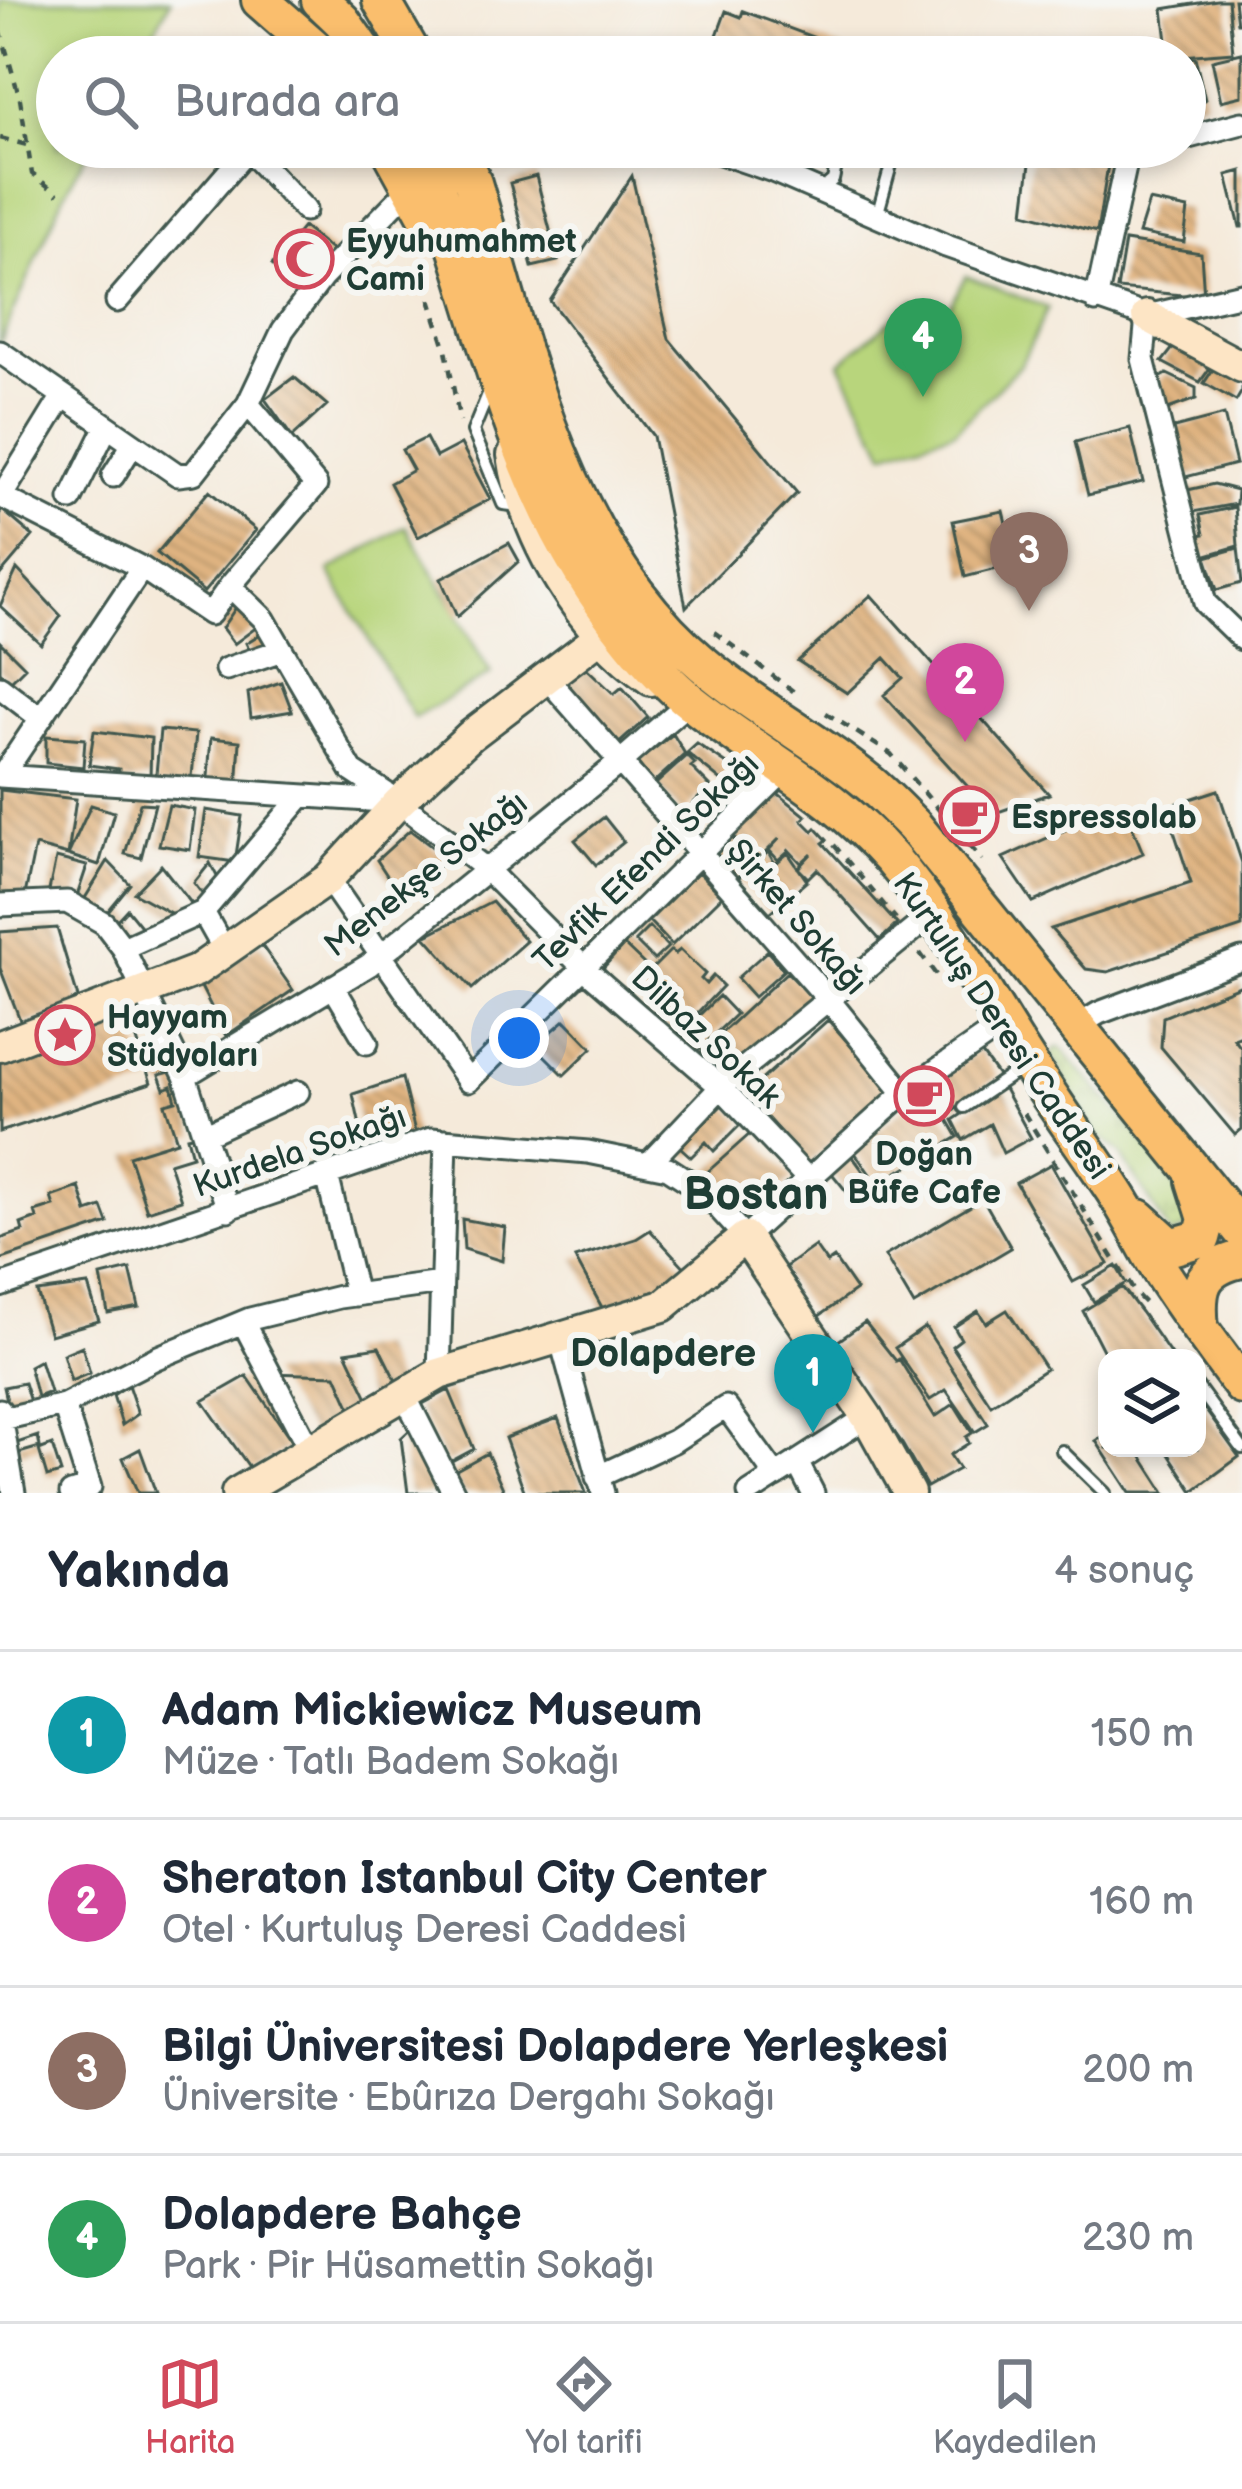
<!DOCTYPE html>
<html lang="tr">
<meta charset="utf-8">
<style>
body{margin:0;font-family:"Balsamiq Sans",sans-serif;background:#f2f2f3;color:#1f2937}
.controls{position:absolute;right:36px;bottom:36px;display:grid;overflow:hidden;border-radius:24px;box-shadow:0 6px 18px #0003}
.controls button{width:108px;height:108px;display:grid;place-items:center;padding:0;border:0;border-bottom:3px solid #e0e1e3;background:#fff;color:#1f2937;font:60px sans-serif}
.you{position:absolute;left:519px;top:1038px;width:42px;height:42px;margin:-30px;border:9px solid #fff;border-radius:50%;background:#1a73e8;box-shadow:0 0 0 18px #1a73e833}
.badge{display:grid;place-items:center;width:78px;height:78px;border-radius:50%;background:#d1495b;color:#fff;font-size:39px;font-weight:700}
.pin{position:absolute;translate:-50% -99px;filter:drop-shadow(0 3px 6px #0008)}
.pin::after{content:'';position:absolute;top:63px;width:42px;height:36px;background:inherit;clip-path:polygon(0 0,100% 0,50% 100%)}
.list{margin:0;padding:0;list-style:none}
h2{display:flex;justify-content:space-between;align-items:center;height:156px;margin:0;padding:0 48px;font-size:51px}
h2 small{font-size:39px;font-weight:400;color:#747a83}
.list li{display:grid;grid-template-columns:78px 1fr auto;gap:36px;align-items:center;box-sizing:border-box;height:168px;padding:0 48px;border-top:3px solid #e0e1e3}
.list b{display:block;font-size:45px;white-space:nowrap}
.list p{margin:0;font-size:39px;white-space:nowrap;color:#747a83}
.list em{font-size:39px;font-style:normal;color:#747a83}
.icon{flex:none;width:66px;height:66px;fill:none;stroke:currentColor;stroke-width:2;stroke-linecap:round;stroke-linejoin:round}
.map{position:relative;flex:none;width:1242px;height:1493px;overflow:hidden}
.search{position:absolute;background:#fff;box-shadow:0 6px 18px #0003;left:36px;right:36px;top:36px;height:132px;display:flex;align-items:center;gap:30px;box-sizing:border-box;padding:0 42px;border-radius:66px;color:#747a83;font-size:45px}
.sheet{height:828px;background:#fff}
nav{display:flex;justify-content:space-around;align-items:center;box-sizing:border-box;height:168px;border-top:3px solid #e0e1e3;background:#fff;font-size:33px;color:#747a83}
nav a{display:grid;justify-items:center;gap:6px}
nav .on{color:#d1495b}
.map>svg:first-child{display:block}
.grass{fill:url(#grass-tufts);stroke:#6c8958;stroke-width:3}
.park{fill:#b8d57b;stroke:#6c8958;stroke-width:3}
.building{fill:url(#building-back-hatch)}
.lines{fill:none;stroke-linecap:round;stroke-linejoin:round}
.lane-casing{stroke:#3f574d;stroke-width:16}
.street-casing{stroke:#3f574d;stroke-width:27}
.secondary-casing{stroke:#3f574d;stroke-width:36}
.primary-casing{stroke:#3f574d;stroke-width:42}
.path{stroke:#3f574d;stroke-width:4.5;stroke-dasharray:9 9;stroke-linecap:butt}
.lane{stroke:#fff;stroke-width:10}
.street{stroke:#fff;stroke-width:21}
.secondary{stroke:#fde5c5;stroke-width:30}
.primary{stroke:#fabe6d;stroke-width:36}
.labels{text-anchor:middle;stroke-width:12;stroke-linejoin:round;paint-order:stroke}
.poi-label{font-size:33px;font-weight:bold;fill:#1f3d34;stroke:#f6f6f2;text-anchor:start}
.street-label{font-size:33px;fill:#1f3d34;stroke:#f6f6f2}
.quarter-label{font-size:39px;font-weight:bold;fill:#1f3d34;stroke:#f6f6f2}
.district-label{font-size:45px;font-weight:bold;fill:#1f3d34;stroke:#f6f6f2}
</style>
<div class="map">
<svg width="1242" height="1493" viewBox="0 0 1242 1493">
<defs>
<pattern id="grass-tufts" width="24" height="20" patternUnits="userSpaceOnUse" patternTransform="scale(3)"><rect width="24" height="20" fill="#b8d57b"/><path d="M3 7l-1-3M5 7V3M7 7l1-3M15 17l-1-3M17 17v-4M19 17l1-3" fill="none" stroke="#95ae66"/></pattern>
<pattern id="building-back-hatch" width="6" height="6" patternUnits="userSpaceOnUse" patternTransform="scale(3)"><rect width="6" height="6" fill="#e0b481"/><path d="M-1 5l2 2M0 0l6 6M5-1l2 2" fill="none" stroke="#b5946a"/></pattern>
</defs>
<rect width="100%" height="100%" fill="#f6f6f2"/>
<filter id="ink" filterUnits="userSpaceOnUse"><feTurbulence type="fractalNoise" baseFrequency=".00833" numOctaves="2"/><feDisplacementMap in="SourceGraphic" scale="24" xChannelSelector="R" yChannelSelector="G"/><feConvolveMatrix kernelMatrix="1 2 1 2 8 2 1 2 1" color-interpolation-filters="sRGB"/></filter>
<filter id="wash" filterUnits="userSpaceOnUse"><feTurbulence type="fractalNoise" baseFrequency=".004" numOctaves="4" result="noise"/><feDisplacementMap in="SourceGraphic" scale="48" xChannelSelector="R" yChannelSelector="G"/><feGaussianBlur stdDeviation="2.7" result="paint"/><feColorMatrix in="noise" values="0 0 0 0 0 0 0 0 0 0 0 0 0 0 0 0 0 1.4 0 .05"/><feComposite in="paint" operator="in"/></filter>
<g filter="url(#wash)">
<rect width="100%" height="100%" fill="#f5eada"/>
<path class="grass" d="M 1056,1048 L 1061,1048 C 1104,1099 1173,1163 1193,1226 L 1171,1235 L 1121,1154 L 1097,1134 L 1051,1055 Z"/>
<path class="park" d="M 0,0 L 171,0 L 140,57 L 57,57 L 57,147 L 90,147 L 64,195 L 0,343 Z
M 966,276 L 1048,308 L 1021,364 L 955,431 L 885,453 L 840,363 L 913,301 L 940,323 Z
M 406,526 L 491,674 L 414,718 L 329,571 Z"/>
<g id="blocks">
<path class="building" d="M 1217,0 L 1228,0 L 1233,52 L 1169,57 L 1163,9 Z
M 1234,0 L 1242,0 L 1242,23 L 1237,23 Z
M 726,11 L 741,17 L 743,11 L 866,57 L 709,57 Z
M 1242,53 L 1242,96 L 1221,101 L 1212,60 Z
M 1195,57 L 1205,100 L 1185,105 L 1185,59 Z
M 745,147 L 813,147 L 818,149 L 808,174 Z
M 1032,147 L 1111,147 L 1097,232 L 1024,213 Z
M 1242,171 L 1242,227 L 1240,227 L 1227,175 Z
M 536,176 L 558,261 L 532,267 L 510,183 Z
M 632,176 L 669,339 L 797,493 L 686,607 L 653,436 L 550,301 Z
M 1149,201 L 1188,209 L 1184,242 L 1139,233 Z
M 303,227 L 335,253 L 304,292 L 272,265 Z
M 1125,241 L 1201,253 L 1204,297 L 1117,289 Z
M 1177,343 L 1213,364 L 1200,382 L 1162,362 Z
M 1216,365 L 1242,379 L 1242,391 L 1236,401 L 1204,383 Z
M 1167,374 L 1196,388 L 1196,399 L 1165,410 L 1159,391 L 1160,378 Z
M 294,377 L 327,405 L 292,437 L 265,399 Z
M 1224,415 L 1236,464 L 1182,478 L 1170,429 Z
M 1130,428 L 1143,482 L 1088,495 L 1075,442 Z
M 426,438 L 436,457 L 461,444 L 490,499 L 418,537 L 390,483 L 413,470 L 402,450 Z
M 1214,484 L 1237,490 L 1236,504 L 1193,512 L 1188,490 Z
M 209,491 L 256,530 L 204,592 L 157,553 Z
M 1235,507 L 1238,546 L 1200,557 L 1194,536 L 1204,534 L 1200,515 Z
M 0,508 L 33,536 L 0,575 Z
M 1003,511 L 1016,564 L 965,577 L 953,521 Z
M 509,543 L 519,561 L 457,617 L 441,579 Z
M 1238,548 L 1242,583 L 1217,590 L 1206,557 Z
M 17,569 L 61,616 L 41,644 L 0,606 Z
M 871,595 L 1049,794 L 984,817 L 963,794 L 970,789 L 884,695 L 903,678 L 885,658 L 847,693 L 798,661 Z
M 239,603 L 257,627 L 234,644 L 222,628 Z
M 262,633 L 269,650 L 254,659 L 246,643 Z
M 0,642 L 25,667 L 10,682 L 0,672 Z
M 580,662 L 614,694 L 622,687 L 648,717 L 617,745 L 560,679 Z
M 281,682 L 292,711 L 251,718 L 248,693 Z
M 160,730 L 196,733 L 191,788 L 155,785 Z
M 94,731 L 151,738 L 150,778 L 119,783 L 119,769 L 89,765 Z
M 673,734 L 685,754 L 653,783 L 637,762 Z
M 46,736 L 85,739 L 83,767 L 46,763 Z
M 211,738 L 240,741 L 237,791 L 207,789 Z
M 697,744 L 748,778 L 735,792 L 687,753 Z
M 687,756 L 695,764 L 691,767 L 710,786 L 683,814 L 656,784 Z
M 0,790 L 76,799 L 68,855 L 35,846 L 25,895 L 0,899 Z
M 1218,790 L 1242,863 L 1242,927 L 1108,972 L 1086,969 L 1051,929 L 1191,883 L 1166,807 Z
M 775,791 L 806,816 L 802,820 L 813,831 L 816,828 L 827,840 L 823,843 L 897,924 L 880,940 L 817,869 L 808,878 L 798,868 L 812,853 L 801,863 L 789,850 L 778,860 L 769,850 L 780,838 L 759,859 L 733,837 Z
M 140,803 L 155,804 L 141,858 L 125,854 Z
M 91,805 L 114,812 L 99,865 L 68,855 Z
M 169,805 L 195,810 L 190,850 L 159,845 Z
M 206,810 L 242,816 L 235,862 L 199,857 Z
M 604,817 L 624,842 L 596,865 L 575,840 Z
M 1092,818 L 1113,824 L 1129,819 L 1143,853 L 1033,902 L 1003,858 Z
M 410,830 L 448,859 L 401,897 L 377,860 Z
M 731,837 L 755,860 L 735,879 L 713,855 Z
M 768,852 L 775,864 L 788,853 L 807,881 L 770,913 L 738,878 Z
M 56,858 L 87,866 L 76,899 L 48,895 Z
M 108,861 L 130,884 L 104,916 L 82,903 Z
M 210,863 L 220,882 L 206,899 L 194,883 Z
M 161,865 L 195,908 L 176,916 L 134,893 Z
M 698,872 L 722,896 L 672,945 L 649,921 Z
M 492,902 L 526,941 L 472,989 L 425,936 Z
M 127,909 L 144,930 L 126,938 L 116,921 Z
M 649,927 L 668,947 L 654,960 L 635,941 Z
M 57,928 L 81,1008 L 22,1025 L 0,968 L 0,932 Z
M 260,943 L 293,990 L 226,1036 L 198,981 Z
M 624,945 L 648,968 L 626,990 L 603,968 Z
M 671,950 L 675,954 L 680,950 L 705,974 L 701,979 L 706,984 L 713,976 L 723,986 L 676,1035 L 630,991 Z
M 767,951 L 784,970 L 754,997 L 737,978 Z
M 787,972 L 813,999 L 725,1080 L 700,1053 Z
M 1242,985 L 1242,1036 L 1234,1039 L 1242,1049 L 1242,1129 L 1235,1135 L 1161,1047 L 1163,1017 Z
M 719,996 L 736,1014 L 696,1052 L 680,1034 Z
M 129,1015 L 151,1083 L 0,1132 L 0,1057 Z
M 565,1020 L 592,1048 L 564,1075 L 535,1046 Z
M 828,1020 L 891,1091 L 808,1164 L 746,1094 Z
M 979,1050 L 998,1076 L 952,1111 L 932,1086 Z
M 174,1071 L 196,1135 L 187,1137 L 192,1156 L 169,1163 L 181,1200 L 147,1211 L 129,1156 L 177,1141 L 165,1104 L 176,1101 L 172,1086 L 164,1089 L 159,1075 Z
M 402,1078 L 416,1136 L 366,1153 L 353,1094 Z
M 929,1087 L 958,1137 L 877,1184 L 853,1150 Z
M 1003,1087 L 1031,1138 L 1003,1153 L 990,1124 L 963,1140 L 953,1120 Z
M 724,1103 L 743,1122 L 714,1151 L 706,1142 L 691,1157 L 680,1147 Z
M 751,1133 L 793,1178 L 747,1222 L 704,1175 Z
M 850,1153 L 874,1186 L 856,1203 L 829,1170 Z
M 1051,1164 L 1108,1264 L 1073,1282 L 1016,1183 Z
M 79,1187 L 87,1212 L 102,1207 L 108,1223 L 0,1260 L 0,1239 L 23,1231 L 21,1224 L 37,1218 L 35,1212 L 54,1206 L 51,1197 Z
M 983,1199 L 1011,1248 L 914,1305 L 885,1256 Z
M 462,1219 L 505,1227 L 502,1261 L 464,1249 Z
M 650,1230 L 689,1272 L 652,1301 L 604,1311 L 575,1258 L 636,1239 Z
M 815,1246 L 827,1263 L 834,1258 L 856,1290 L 815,1319 L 781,1270 Z
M 1116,1266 L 1126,1283 L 1094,1302 L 1084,1285 Z
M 130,1269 L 139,1307 L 108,1313 L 101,1276 Z
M 88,1285 L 99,1321 L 50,1335 L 37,1292 Z
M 1122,1287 L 1141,1312 L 1173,1358 L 1107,1358 L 1083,1311 Z
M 1007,1310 L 1046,1369 L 991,1405 L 952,1346 L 961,1339 L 954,1327 L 978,1311 L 986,1323 Z
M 865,1322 L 896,1361 L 899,1359 L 935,1417 L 954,1404 L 972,1433 L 966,1437 L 969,1443 L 950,1455 L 959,1469 L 927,1487 L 900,1440 L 861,1386 L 863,1384 L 853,1369 L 849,1372 L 831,1346 Z
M 925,1327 L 988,1424 L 975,1432 L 946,1390 L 930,1400 L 895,1348 Z
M 82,1346 L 90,1373 L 71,1381 L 63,1354 Z
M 379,1347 L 397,1383 L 370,1402 L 346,1352 Z
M 40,1360 L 50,1392 L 37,1397 L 29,1366 Z
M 269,1373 L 336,1375 L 352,1411 L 319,1444 Z
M 247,1376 L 294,1444 L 252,1471 L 203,1401 Z
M 24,1383 L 31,1405 L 10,1414 L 4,1387 Z
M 128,1385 L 138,1414 L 122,1425 L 113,1395 Z
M 449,1390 L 474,1449 L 446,1464 L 417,1407 Z
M 1204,1408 L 1239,1457 L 1193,1491 L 1165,1448 L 1197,1448 L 1197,1413 Z
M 558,1418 L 586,1493 L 525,1493 L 505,1438 Z
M 413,1427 L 446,1493 L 408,1493 L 401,1438 Z
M 1107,1434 L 1107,1448 L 1136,1448 L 1165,1493 L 1130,1493 L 1096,1441 Z
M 38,1436 L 40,1447 L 19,1453 L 17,1443 Z
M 52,1445 L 61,1473 L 47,1477 L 39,1450 Z
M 140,1449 L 156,1493 L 138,1493 L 123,1458 Z
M 487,1453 L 505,1493 L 463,1493 L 451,1473 Z"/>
</g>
</g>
<g filter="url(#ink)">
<use href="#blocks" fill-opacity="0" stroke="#3f574d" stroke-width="3"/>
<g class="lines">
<g class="lane-casing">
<path id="lane" d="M 820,191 L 833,180 L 840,147
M 877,216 L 896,147
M 491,387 L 473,431 L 503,504 L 520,506
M 964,1107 L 1025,1066
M 1197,1386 L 1242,1448
M 1062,1451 L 1105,1493"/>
</g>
<g class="street-casing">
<path id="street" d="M 1185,138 L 1242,123
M 703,147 L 773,171 L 946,246 L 1147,316
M 248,150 L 305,210
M 117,301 L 250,147
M 1096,301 L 1127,158 L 1150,147
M 1147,316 L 1143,359 L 1205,603 L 1242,639
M 1147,316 L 1242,294
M 0,352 L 178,475 L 194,473 L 248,404
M 113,476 L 133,444
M 0,496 L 142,568 L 210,614 L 230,586 L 264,619 L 352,771 L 399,802 L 0,776
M 1,497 L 63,396
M 71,499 L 107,426
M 230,586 L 316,485 L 248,404 L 283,330 L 322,278 L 411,187
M 226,669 L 279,651
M 545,676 L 829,1000 L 904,1093
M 0,687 L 39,717
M 2,776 L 142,568
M 399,802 L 486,869 L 584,968 L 721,1087 L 807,1178
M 328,879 L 468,1081 L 787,768
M 0,905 L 67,902 L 104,923 L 123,948 L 185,1076 L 228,1210
M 123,948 L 203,912
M 225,951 L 203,912 L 302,796
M 333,986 L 367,1043
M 1075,1027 L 1099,1013 L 1242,959
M 185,1076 L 369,965 L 619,763 L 690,701
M 204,1135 L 298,1092
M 649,1163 L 721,1087 L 934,913
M 327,1175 L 356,1295
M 0,1286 L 431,1139 L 588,1152 L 668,1168 L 702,1190 L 745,1237 L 904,1093 L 1004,1024
M 243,1322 L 310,1450
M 560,1337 L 603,1493
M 439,1374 L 446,1140
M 404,1394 L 454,1493
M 64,1405 L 90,1487 L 71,1493
M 0,1410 L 14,1493
M 2,1419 L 64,1405 L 156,1358 L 250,1319 L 339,1297 L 441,1283
M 797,1462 L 813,1493
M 597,1477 L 674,1441 L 726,1407 L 776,1476
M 749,1493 L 867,1417"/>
</g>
<g class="secondary-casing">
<path id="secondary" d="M 1147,316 L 1242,367
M 513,455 C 525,539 581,632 651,680
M 0,1046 L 196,971 L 328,879 L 399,802 L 470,736 L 601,636
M 237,1493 L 439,1374 L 663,1306 L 745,1237 L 867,1417 L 909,1493"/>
</g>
<g class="primary-casing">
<path id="primary" d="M 260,0 L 325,57
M 320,0 L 342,21 L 367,57
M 381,0 L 414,57
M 389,147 L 428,218
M 421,147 C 477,288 501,439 581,570 C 607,613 652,671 691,702 C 758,755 834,793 891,858 C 944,920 983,993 1027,1061 C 1054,1105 1085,1146 1113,1189 C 1132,1217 1145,1247 1163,1275 C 1188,1313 1215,1350 1242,1386
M 457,147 L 473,183 C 524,352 561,545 703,664 C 755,708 815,739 868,782 C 884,795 899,811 914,826 L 1242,1231
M 1139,1218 L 1171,1247 L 1202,1238 L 1207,1219 L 1195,1181
M 1200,1329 C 1196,1289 1199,1268 1242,1259"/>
</g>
<path class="path" d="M 0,29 L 20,99 L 32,174 L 58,194
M 0,138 L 27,145
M 419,265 L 446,350 L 460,422
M 714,632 L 797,694
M 826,713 L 891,754 L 982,860
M 834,845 L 896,919
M 920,953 L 945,987
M 1024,1113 L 1135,1293 L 1147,1305"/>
<use href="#lane" class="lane"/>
<use href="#street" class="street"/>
<use href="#secondary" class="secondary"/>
<use href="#primary" class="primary"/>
</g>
</g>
<defs>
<g id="mosque-ring" transform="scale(3)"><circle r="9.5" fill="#f6f6f2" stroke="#d1495b" stroke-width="1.5"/><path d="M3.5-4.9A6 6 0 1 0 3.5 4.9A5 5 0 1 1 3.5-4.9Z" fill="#d1495b"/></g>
<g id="cafe-ring" transform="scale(3)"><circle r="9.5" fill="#f6f6f2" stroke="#d1495b" stroke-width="1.5"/><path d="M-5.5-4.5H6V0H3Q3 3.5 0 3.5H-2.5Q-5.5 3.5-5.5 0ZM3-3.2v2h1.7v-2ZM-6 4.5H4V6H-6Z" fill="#d1495b"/></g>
<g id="sight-ring" transform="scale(3)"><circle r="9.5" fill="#f6f6f2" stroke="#d1495b" stroke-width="1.5"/><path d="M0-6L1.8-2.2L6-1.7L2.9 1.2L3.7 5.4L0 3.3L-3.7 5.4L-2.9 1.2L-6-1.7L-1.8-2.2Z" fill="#d1495b"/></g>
</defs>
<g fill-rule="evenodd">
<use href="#mosque-ring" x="304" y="259"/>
<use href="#cafe-ring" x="969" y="816"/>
<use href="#sight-ring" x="65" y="1035"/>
<use href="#cafe-ring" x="924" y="1096"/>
</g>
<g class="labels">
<g class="poi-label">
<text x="346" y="252">Eyyuhumahmet<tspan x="346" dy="38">Cami</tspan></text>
<text x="1011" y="828">Espressolab</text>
<text x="107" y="1028">Hayyam<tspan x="107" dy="38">Stüdyoları</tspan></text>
<text x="924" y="1165" text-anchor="middle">Doğan<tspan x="924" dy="38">Büfe Cafe</tspan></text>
</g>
<g class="street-label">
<text transform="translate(645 861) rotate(-44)" y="12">Tevfik Efendi Sokağı</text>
<text transform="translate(425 873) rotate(-38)" y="12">Menekşe Sokağı</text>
<text transform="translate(798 916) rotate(49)" y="12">Şirket Sokağı</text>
<text transform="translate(1003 1025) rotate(56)" y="12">Kurtuluş Deresi Caddesi</text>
<text transform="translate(707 1036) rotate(43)" y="12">Dilbaz Sokak</text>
<text transform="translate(299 1150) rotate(-19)" y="12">Kurdela Sokağı</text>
</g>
<g class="quarter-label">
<text x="663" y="1366">Dolapdere</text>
</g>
<g class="district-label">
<text x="756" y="1209">Bostan</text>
</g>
</g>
</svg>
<div class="controls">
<button><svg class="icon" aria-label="layers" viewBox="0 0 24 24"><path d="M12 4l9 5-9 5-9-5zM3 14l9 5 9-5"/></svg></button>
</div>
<div class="you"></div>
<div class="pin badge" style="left:813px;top:1433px;background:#0f9aa8">1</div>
<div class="pin badge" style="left:965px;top:742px;background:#d1479c">2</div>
<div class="pin badge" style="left:1029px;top:611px;background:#8d6e63">3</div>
<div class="pin badge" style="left:923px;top:397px;background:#2e9e5b">4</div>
<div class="search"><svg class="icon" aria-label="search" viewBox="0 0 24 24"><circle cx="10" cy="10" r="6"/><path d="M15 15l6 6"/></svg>Burada ara</div>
</div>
<section class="sheet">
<h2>Yakında<small>4 sonuç</small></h2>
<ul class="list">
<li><span class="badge" style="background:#0f9aa8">1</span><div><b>Adam Mickiewicz Museum</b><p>Müze · Tatlı Badem Sokağı</p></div><em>150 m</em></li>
<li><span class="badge" style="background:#d1479c">2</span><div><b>Sheraton Istanbul City Center</b><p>Otel · Kurtuluş Deresi Caddesi</p></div><em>160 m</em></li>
<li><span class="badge" style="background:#8d6e63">3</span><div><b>Bilgi Üniversitesi Dolapdere Yerleşkesi</b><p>Üniversite · Ebûrıza Dergahı Sokağı</p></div><em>200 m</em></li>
<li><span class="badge" style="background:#2e9e5b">4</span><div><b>Dolapdere Bahçe</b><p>Park · Pir Hüsamettin Sokağı</p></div><em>230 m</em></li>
</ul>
</section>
<nav>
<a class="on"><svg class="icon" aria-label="map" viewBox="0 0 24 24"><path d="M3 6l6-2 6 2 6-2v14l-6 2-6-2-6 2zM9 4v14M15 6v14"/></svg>Harita</a>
<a><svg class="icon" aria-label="directions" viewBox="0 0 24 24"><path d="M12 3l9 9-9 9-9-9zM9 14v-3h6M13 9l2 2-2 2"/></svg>Yol tarifi</a>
<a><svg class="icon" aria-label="saved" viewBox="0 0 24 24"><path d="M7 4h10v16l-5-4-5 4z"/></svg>Kaydedilen</a>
</nav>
